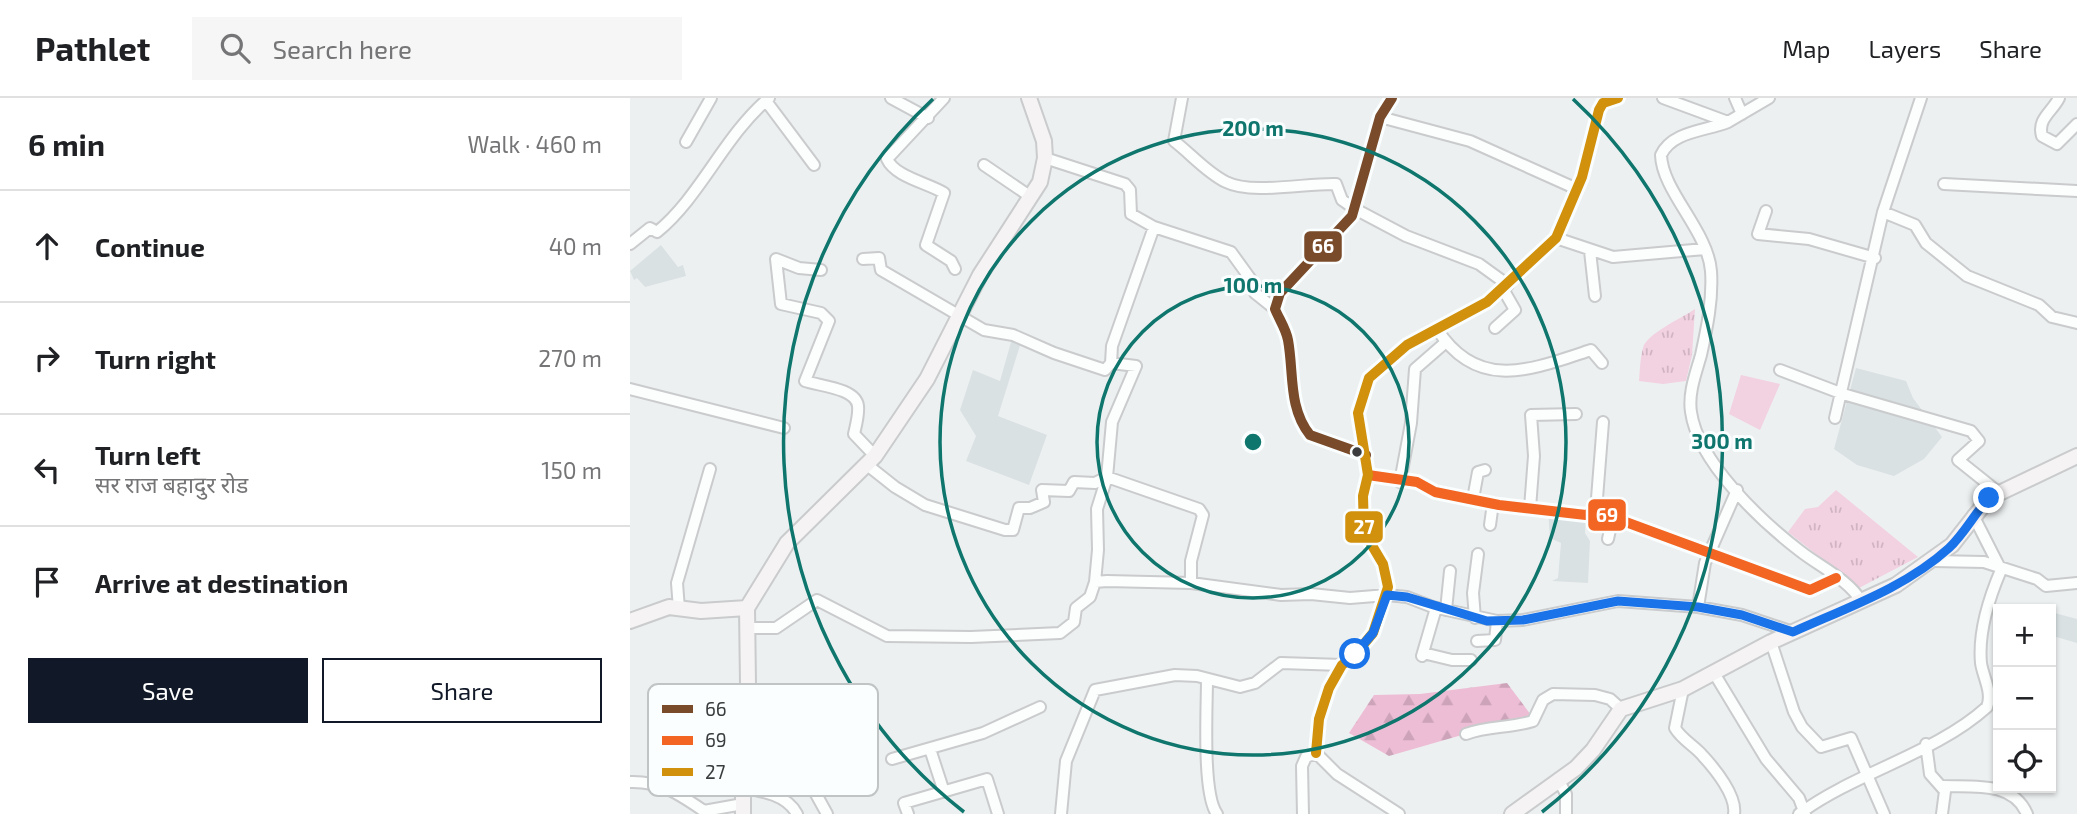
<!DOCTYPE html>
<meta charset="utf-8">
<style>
body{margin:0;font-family:"Exo 2","Noto Sans Devanagari",sans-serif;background:#f6f6f6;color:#202124}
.controls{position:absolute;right:21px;bottom:21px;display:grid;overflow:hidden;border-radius:0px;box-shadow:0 2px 5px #0004}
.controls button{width:63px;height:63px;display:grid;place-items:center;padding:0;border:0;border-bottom:2px solid #e0e0e0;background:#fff;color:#202124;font:35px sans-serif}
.stop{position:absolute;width:21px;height:21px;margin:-16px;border:5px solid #1a73e8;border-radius:50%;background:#fff}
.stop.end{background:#1a73e8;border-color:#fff;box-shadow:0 2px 7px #0008}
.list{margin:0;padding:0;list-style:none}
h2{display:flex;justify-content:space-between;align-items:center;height:91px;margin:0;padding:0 28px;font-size:30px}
h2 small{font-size:23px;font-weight:400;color:#757577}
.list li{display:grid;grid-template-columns:46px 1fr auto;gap:21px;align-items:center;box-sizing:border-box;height:112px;padding:0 28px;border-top:2px solid #e0e0e0}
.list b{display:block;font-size:26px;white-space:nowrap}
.list p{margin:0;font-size:23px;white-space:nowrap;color:#757577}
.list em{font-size:23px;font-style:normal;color:#757577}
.actions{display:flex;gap:14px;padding:21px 28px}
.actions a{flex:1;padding:16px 0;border:2px solid #111827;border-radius:0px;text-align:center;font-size:24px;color:#111827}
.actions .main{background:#111827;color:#fff}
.icon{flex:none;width:38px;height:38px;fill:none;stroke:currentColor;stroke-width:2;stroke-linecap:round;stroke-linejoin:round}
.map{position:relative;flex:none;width:1447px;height:716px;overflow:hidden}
header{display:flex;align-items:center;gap:42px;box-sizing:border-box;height:98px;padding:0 35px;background:#fff;border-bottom:2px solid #e0e0e0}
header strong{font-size:33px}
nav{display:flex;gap:38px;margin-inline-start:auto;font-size:24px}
.search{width:490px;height:63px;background:#f6f6f6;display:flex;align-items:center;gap:18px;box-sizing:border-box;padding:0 24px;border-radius:0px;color:#757577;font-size:26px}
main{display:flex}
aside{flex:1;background:#fff}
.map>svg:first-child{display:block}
.built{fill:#d9e1e3}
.grass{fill:#f2d1e1}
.forest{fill:url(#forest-firs)}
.park{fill:url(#park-tufts)}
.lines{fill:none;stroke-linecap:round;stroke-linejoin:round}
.street-casing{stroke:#c9cbcc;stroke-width:14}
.secondary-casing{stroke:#c9cbcc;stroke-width:18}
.street{stroke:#fcfdfd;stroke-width:10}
.secondary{stroke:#f6f3f4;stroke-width:14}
.bus-1-casing{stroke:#fafeff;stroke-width:16}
.bus-2-casing{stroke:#fafeff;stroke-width:16}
.bus-3-casing{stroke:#fafeff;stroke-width:16}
.bus-1{stroke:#7a4b2a;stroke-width:10}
.bus-2{stroke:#f26522;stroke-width:10}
.bus-3{stroke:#d1910c;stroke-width:10}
.route{stroke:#1a73e8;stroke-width:9}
.ring{fill:none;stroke:#0f766e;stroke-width:3.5}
.bus-dot{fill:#3a3c3d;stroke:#fafeff;stroke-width:2.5}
.key{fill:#fafeff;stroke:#c0c4c5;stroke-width:2}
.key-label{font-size:19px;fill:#3a3c3d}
.centre{fill:#0f766e;stroke:#fafeff;stroke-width:3.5}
.ring-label{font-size:21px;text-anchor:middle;font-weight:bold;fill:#0f766e;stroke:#fafeff;stroke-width:6;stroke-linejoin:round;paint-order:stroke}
.line-badge{stroke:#fafeff;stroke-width:2.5}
.badge-label{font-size:19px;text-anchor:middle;font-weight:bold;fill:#fff}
</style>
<header>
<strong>Pathlet</strong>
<div class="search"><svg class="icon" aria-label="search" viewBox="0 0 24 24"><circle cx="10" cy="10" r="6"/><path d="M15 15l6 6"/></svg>Search here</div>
<nav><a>Map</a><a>Layers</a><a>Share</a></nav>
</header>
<main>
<aside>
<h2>6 min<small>Walk · 460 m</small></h2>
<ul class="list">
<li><svg class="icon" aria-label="ahead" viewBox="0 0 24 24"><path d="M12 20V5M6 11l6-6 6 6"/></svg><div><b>Continue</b></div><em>40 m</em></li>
<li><svg class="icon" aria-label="right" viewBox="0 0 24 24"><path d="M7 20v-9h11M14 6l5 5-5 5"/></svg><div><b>Turn right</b></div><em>270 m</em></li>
<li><svg class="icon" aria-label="left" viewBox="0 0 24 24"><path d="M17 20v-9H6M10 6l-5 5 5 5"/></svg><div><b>Turn left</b><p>सर राज बहादुर रोड</p></div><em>150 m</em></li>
<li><svg class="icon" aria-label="arrive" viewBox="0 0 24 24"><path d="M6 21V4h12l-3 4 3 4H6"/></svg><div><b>Arrive at destination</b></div></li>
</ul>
<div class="actions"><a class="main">Save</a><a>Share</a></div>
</aside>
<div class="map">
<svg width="1447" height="716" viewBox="0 0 1447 716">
<defs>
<pattern id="forest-firs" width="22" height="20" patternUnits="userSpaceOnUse" patternTransform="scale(1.75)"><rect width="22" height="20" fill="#edbdd5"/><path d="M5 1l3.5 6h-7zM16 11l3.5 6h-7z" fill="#cca3b8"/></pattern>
<pattern id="park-tufts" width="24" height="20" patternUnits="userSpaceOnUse" patternTransform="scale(1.75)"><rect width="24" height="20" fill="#f2d1e1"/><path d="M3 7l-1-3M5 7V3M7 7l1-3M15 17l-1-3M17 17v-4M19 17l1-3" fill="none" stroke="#d0b4c2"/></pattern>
</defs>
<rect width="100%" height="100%" fill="#edf0f1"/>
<path class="built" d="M 31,147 L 48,169 L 53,167 L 56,178 L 15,189 L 7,180 L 4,182 L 0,173 Z
M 383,237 L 392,241 L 368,318 L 417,337 L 399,387 L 336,363 L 346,338 L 330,312 L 343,272 L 370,283 Z
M 1226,270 L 1276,283 L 1283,300 L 1312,339 L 1294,361 L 1264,378 L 1227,367 L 1204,351 Z
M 918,412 L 956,418 L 955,435 L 960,443 L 958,485 L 922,483 L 928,480 L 931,445 L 920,440 Z
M 1421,514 L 1447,521 L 1447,545 L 1423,538 L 1421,546 Z"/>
<path class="grass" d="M 1111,277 L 1150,286 L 1130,332 L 1099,316 Z"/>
<path class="forest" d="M 877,585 L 901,617 L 759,658 L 719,635 L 744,597 L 790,596 Z"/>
<path class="park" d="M 1065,211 L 1062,257 L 1056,283 L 1033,286 L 1009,283 C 1010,273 1010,260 1013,250 C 1016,236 1052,220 1065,211 Z
M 1206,392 L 1288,459 L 1229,490 L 1158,434 L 1175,411 L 1188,409 Z"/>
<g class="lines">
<g class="street-casing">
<path id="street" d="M 261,0 L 298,20
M 314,0 L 257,61 C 265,79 298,85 314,95 L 296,147 L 321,163 L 325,171
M 552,0 L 544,43 C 560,55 577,75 596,84 C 622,97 676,85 706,86 L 712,102 L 725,111 L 776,138 L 849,166 L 878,187
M 1033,0 L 1098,24 L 1139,0
M 1105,0 L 1112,16
M 1429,0 C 1422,14 1407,21 1412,38 L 1427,46 L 1447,26
M 136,3 L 184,67
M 750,19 L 840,43 L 947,91
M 1098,24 C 1076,33 1042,33 1031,57 C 1032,93 1078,133 1081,173 C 1083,201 1077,230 1071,257 C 1066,275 1058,295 1061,314 C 1068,364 1131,423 1170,453 C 1189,468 1219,482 1231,503
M 56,44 L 81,0
M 415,60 L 495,86 L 500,92 L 501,116 L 524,129 L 601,154 L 622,183 L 625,195 L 645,211
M 354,67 L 401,99
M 1314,86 L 1447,93
M 1136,113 L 1128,136 L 1179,141 L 1245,160
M 1253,114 L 1285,127 L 1296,145 L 1337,178 L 1409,207 L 1422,219 L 1447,225
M 926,140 L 983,159 L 1075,151
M 0,146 L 20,130 L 27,134 C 71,98 94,38 139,0
M 960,153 L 965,198
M 233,161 L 249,160 L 251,172 L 354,232 L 383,237 L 424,255 L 475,272 L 481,265
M 191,172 L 169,170 L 146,161 L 151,206 L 191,215 L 199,223 L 175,283 C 189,288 226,290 228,308 C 229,317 226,327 224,336 L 245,358
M 865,230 L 885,212 L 873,191
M 807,231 C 848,295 903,271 961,252 L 972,265
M 1150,272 L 1213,296 L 1341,333 L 1349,343 L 1328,362 L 1368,394
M 0,291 L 154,330
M 1205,320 L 1253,114 L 1291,0
M 736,357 L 680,337 C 658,310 664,274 658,242 C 656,231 649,221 645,211 L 650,195 L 722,118 L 750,19 L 762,0
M 236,366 L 265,389 L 295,407 L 375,432 L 383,432 L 389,410 L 400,410 L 414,404 L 412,392 L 439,393 L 444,384 L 465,385 L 477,379 L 569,411 L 573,417 L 561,463 L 561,485
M 738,377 L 787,384 L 805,394 L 869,407 L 956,417 L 966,413 L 1180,492 L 1206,480
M 770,384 L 781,325 L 785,271 L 816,244
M 843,401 L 848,374 L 855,372
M 900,410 L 904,358 L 901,317 L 946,316
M 966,413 L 973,324
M 860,427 L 863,405
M 978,441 L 983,418
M 1303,463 L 1354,464 L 1407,481 L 1416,488 L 1447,485
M 465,484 L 468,452 L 467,411 L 477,379 L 482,324 L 506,268 L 481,265 L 482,248 L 524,129
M 1068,509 L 1075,465 L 1107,392
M 49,511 L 47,485 L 80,371
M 816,512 L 820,473
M 845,520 L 843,495 L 848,456
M 118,530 L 146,530 L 187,502 L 257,538 L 341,539 L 430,535 L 444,524 L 446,510 L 460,499 L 465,484 L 477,483 L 561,485 L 651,497 L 681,496 L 720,500 L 757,497 L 777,499 L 803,509 L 867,523 L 893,522 L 988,503 L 1068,509 L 1112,517 L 1163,534
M 847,543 L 865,542 L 867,523
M 1141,544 L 1164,614 L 1172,629 L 1191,649 L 1221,640 L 1254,716
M 793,555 L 822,562 L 841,562
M 792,558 L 806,510
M 1084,575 L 1136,661 L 1169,700 L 1175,716
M 577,582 C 577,609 572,696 587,716
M 1053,591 L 1045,630 C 1052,642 1065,648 1073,658 C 1085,671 1107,698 1104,716
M 836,636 C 857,628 881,630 903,623 L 913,602 L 923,596 L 965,597 L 980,601 L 991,611
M 1296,646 L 1300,676 L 1315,693 L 1312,716
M 300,651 L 314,694
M 686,655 L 689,621 L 699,590 L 712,567 L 723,559 L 743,535 L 758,489 L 753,466 L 734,434 L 733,398 L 738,377 L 728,315 L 739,280 L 777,247 L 857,204 L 926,140 L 952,79 L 969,12 L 973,5 L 988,0
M 686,655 L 707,676 L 769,716
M 262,661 L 353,635 L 410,609
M 119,663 L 142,675 L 181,687 L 197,716
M 928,681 L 936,696 L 936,716
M 0,684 C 31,683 49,696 74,713 L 113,706
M 1313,688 C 1343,689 1383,683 1397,716
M 113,690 C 133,693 157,697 167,716
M 278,716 L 274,705 L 357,681 L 368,716
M 431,716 L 436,663 L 465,592 L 545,577 L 567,578 L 610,589 L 625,585 L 651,565 L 712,567
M 673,716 L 672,668 L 676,659 L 686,655
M 1169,716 C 1226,674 1305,656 1357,609 C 1363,595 1353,579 1351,565 C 1348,533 1359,500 1371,472 L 1343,417"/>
</g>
<g class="secondary-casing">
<path id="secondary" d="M 0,523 L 39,509 L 71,513 L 117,510
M 113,716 L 113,690 L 119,663 L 117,510 L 157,445 L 245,358 L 297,281 L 350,177 L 410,84 L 415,60 L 414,43 L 399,0
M 882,716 L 946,670 L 963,652 L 991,611 L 1053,591 L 1141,544 L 1266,487 L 1322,447 L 1359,400 L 1447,358"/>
</g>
<use href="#street" class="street"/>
<use href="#secondary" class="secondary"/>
<g class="bus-1-casing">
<path id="bus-1" d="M 736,357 L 680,337 C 658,310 664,274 658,242 C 656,231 649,221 645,211 L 650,195 L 722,118 L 750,19 L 762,0"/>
</g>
<g class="bus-2-casing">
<path id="bus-2" d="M 738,377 L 787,384 L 805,394 L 869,407 L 956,417 L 966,413 L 1180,492 L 1206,480"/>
</g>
<g class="bus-3-casing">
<path id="bus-3" d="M 686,655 L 689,621 L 699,590 L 712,567 L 723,559 L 743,535 L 758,489 L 753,466 L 734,434 L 733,398 L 738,377 L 728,315 L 739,280 L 777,247 L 857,204 L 926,140 L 952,79 L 969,12 L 973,5 L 988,0"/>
</g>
<use href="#bus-1" class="bus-1"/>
<use href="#bus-2" class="bus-2"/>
<use href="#bus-3" class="bus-3"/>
</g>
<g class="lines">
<path class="route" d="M 725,556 L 743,535 L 757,497 L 777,499 L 857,523 L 893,522 L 988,503 L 1068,509 L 1112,517 L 1163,534 C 1216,510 1275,490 1319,450 C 1334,436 1345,415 1359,400"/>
</g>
<g class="ring">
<circle cx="623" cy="344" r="156"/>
<circle cx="623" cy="344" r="313"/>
<path d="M334 714A469 469 0 0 1 303 1M943 1A469 469 0 0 1 912 714"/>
</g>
<circle class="bus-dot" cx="727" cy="354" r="6"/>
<rect x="18" y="586" width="230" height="112" rx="10" class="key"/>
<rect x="32" y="607" width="31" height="8" fill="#7a4b2a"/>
<rect x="32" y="638" width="31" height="9" fill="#f26522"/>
<rect x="32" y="670" width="31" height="8" fill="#d1910c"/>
<g class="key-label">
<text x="75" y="618">66</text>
<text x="75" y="649">69</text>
<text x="75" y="681">27</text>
</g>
<circle cx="623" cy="344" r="10" class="centre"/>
<g class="ring-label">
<text x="623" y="38">200 m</text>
<text x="623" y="195">100 m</text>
<text x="1092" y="351">300 m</text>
</g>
<g class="line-badge">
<rect x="673" y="132" width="40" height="33" rx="7" fill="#7a4b2a"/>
<rect x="957" y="400" width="40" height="34" rx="7" fill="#f26522"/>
<rect x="714" y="412" width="40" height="34" rx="7" fill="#d1910c"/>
</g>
<g class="badge-label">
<text x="693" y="155">66</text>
<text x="977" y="424">69</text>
<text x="734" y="436">27</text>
</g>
</svg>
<div class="controls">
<button>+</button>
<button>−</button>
<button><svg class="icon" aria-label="locate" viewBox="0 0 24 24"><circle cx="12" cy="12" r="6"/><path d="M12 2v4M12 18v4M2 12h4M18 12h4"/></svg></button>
</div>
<div class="stop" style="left:725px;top:556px"></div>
<div class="stop end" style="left:1359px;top:400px"></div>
</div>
</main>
